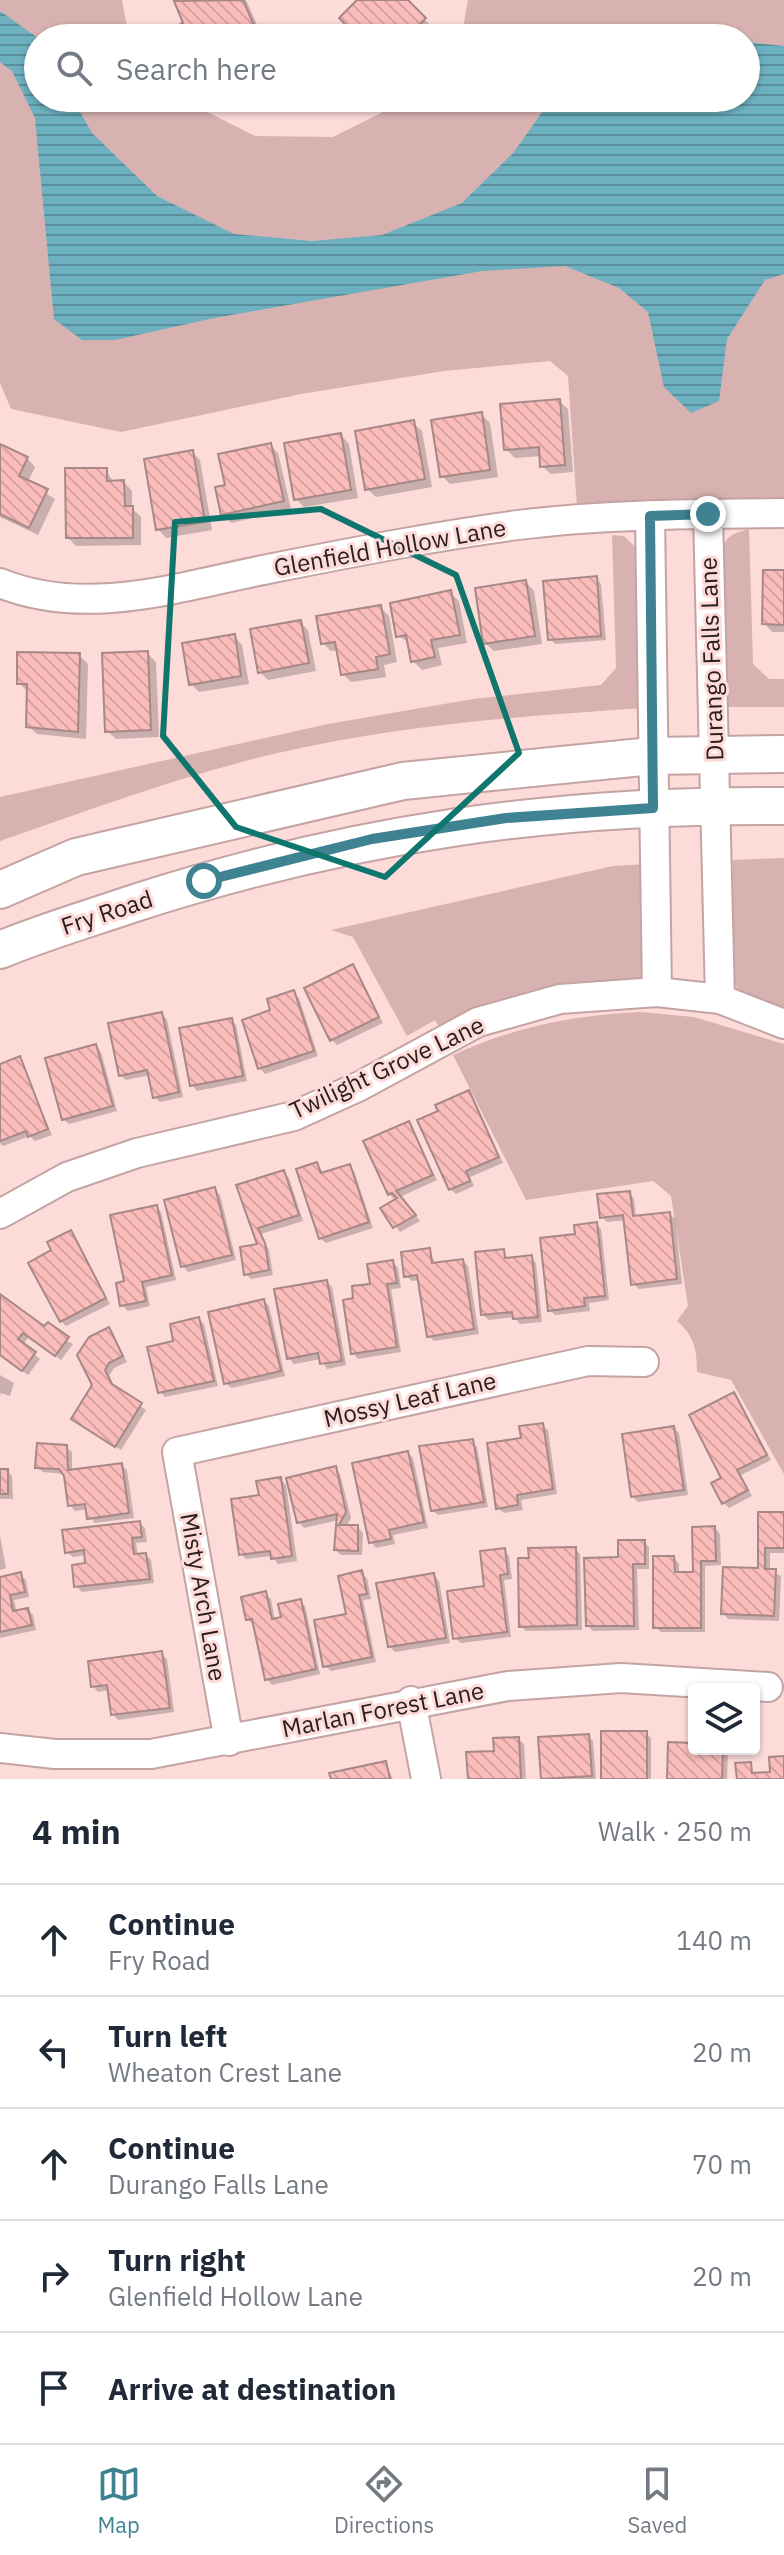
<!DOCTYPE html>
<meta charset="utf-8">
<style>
body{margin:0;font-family:"IBM Plex Sans",sans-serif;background:#f2f2f3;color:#1f2937}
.controls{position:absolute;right:24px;bottom:24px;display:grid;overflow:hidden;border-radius:8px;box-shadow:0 2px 6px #0004}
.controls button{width:72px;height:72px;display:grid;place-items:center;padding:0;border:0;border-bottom:2px solid #e0e1e3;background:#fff;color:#1f2937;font:40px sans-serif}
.stop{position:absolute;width:24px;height:24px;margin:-18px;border:6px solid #3f8392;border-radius:50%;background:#fff}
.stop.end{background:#3f8392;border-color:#fff;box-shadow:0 2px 8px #0008}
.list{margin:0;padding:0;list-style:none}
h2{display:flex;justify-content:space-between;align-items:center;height:104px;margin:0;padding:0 32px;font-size:34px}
h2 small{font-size:26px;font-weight:400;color:#747a83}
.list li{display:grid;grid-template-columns:52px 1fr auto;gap:24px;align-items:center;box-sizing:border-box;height:112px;padding:0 32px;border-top:2px solid #e0e1e3}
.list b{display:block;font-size:30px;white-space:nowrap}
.list p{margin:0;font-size:26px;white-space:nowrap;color:#747a83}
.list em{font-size:26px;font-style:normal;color:#747a83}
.icon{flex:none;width:44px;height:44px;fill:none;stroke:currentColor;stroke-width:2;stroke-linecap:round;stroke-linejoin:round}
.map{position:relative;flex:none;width:784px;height:1779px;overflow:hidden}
.search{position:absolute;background:#fff;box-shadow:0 2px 6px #0004;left:24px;right:24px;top:24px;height:88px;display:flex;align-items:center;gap:20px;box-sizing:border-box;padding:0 28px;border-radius:44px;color:#747a83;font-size:30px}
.sheet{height:664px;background:#fff}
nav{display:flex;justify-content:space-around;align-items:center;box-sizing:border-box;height:112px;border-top:2px solid #e0e1e3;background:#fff;font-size:22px;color:#747a83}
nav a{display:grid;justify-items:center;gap:4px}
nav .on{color:#3f8392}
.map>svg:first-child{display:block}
.green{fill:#d7b2b1}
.water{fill:url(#water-rules)}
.shadow{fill:#0003}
.building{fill:url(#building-back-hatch);stroke:#a78887;stroke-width:2}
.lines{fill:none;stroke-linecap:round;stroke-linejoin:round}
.minor-casing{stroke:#c4a4a3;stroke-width:32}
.major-casing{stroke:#c4a4a3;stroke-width:40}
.minor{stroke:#fff;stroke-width:28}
.major{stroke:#fff;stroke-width:36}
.route{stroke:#3f8392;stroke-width:10}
.marked{fill:none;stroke:#0f766e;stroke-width:6;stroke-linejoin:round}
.labels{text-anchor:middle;stroke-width:6;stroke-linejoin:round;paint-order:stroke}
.street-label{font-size:24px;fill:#291d1d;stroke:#fcdbd9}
</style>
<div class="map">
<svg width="784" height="1779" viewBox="0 0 784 1779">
<defs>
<pattern id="water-rules" width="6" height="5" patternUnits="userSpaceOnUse" patternTransform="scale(2)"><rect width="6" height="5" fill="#6db1c0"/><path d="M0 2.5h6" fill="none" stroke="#5a8f9b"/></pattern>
<pattern id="building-back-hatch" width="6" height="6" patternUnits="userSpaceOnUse" patternTransform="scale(2)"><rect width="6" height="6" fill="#fbbdbb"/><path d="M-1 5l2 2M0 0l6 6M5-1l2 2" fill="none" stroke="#d7a2a0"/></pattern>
</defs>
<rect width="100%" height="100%" fill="#fcdbd9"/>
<path class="green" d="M 0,0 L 122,0 L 129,38 L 38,38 L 38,98 L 180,98 L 255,136 L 333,137 L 411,98 L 746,98 L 746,38 L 461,38 L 468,0 L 784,0 L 784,501 L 577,508 L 568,376 L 550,361 L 444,371 L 301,394 L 121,432 L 11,409 L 0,383 Z
M 749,529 L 753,664 L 769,679 L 784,679 L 784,707 L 728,707 L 721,552 C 725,536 734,533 749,529 Z
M 612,535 L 624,536 L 637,549 L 645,708 C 521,716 399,725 278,753 C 183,775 92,809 0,841 L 0,797 L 328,724 L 473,699 L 601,685 L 616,668 Z
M 784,858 L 784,1012 C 759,1003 737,1001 731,973 L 733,860 Z
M 650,864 L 649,967 L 641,978 L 440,1029 L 435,1020 L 407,1036 L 353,937 L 331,930 L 613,866 Z
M 640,1012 L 694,1017 L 784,1044 L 784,1474 L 731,1380 L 697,1372 C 697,1349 694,1336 677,1321 L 688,1306 L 671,1196 L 653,1181 L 526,1200 L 453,1055 C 515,1027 573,1015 640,1012 Z"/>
<path class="water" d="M 0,11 L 38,38 L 38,98 L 72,98 L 92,133 L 157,196 L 234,234 L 312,241 L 382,235 L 462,203 L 514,152 L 552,98 L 746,98 L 746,42 L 784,46 L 784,274 L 765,280 L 727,339 L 719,401 L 691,413 L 664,387 L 648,312 L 619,288 L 565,266 L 482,271 L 214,318 L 115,340 L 82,340 L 54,319 L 35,118 L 12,71 L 0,62 Z"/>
<path class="shadow" d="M 181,0 L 246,0 L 263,38 L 167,38 L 186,24 L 176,2 Z
M 360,0 L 405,0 L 433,28 L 422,38 L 361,38 Z
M 284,98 L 310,98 L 311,108 L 293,108 Z
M 559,401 L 568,409 L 573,472 L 551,474 L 542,466 L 542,456 L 515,458 L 506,449 Z
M 481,414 L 490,423 L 498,477 L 450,484 L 442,476 Z
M 413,423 L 422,431 L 432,487 L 376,497 L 367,489 Z
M 341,435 L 349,444 L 358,498 L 304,507 L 296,499 Z
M 270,445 L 278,453 L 291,509 L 231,523 L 223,514 Z
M 0,448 L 27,458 L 35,467 L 28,482 L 55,499 L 38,535 L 0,517 Z
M 192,452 L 200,460 L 212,530 L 166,538 L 158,529 Z
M 106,470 L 114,483 L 124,482 L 132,491 L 132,508 L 141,517 L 141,545 L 76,546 L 68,538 Z
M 784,572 L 784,632 L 772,632 L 764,623 Z
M 596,578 L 601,584 L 606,640 L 555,644 L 550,639 Z
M 526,582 L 534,591 L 542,644 L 494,651 L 485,643 Z
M 450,593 L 459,601 L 467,643 L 438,648 L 442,665 L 422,670 L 413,661 L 410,643 L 398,636 Z
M 380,607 L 389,616 L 397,662 L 384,665 L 386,677 L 351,682 L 343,674 L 338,650 L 331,651 L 323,643 Z
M 300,622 L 308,630 L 316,671 L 268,680 L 260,672 Z
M 234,636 L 242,645 L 249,684 L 199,692 L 191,684 Z
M 147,653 L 156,662 L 159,737 L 116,739 L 107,731 Z
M 79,655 L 88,664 L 86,739 L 37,734 L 28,726 L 27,691 L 19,683 Z
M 353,967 L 383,1023 L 337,1045 L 332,1040 Z
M 294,993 L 299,998 L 318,1056 L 265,1074 L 260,1068 L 273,1011 Z
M 162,1014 L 167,1020 L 183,1097 L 160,1102 L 155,1097 L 150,1075 L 126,1080 L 120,1075 Z
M 231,1020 L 236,1025 L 247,1081 L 197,1091 L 192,1085 Z
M 96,1046 L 101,1052 L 117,1111 L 69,1124 L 63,1119 Z
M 19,1058 L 52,1135 L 35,1141 L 30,1136 L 3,1146 L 0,1143 L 0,1066 Z
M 468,1092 L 503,1163 L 470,1177 L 474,1186 L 456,1194 L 450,1189 Z
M 408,1124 L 437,1180 L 402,1196 L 420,1221 L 400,1232 L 383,1208 L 396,1201 L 389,1194 Z
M 317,1164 L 324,1174 L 349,1166 L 354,1171 L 373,1228 L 326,1243 L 320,1238 Z
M 284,1172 L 289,1178 L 303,1221 L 261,1234 L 269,1250 L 273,1275 L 251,1279 L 246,1274 L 260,1246 L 239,1186 Z
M 214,1189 L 220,1195 L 236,1260 L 188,1272 L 183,1266 Z
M 629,1193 L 634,1199 L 636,1217 L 669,1214 L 675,1219 L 682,1284 L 639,1289 L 633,1284 L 626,1220 L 607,1222 L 602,1217 Z
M 156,1207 L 161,1212 L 176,1280 L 146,1287 L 150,1306 L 128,1311 L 122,1305 L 126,1283 Z
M 596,1224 L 601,1229 L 609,1300 L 589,1303 L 590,1311 L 555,1315 L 550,1310 L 577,1236 Z
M 71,1233 L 110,1304 L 66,1326 L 61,1321 Z
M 429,1250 L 436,1265 L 463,1261 L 468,1266 L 479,1334 L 434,1341 L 429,1336 L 420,1280 L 412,1281 L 406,1276 Z
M 503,1251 L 509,1260 L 531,1257 L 536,1263 L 542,1322 L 520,1324 L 514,1317 L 489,1320 L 483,1315 Z
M 393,1262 L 398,1268 L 401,1288 L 391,1289 L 401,1352 L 358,1359 L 353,1353 L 356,1300 Z
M 327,1282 L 332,1287 L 346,1365 L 327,1369 L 321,1359 L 294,1364 L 289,1358 Z
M 0,1297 L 44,1329 L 73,1344 L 61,1360 L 29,1336 L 23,1345 L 40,1359 L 28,1375 L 0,1354 Z
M 264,1301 L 269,1306 L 285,1376 L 231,1388 L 226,1383 Z
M 199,1319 L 204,1324 L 218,1386 L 165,1397 L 160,1392 L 176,1342 Z
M 109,1330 L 127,1362 L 114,1368 L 109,1376 L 115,1389 L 146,1410 L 121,1450 L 73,1419 L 94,1385 Z
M 0,1375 L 14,1383 L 10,1396 L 1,1393 L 0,1396 Z
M 734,1394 L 771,1460 L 741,1475 L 752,1496 L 729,1508 L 723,1502 Z
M 542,1425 L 548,1430 L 557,1494 L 521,1500 L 523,1510 L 504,1513 L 498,1508 Z
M 674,1428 L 679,1433 L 688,1495 L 638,1502 L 633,1497 Z
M 472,1441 L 477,1447 L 488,1507 L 438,1515 L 432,1510 Z
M 66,1447 L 72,1452 L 72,1472 L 121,1465 L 127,1470 L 134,1518 L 94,1523 L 88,1509 L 75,1511 L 70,1505 L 65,1474 L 43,1472 L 37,1467 Z
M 407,1453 L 413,1458 L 428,1528 L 393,1535 L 395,1544 L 376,1548 L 371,1542 Z
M 335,1469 L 340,1474 L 351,1518 L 346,1527 L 357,1527 L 363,1533 L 362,1555 L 341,1555 L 336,1550 L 339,1520 L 304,1528 L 299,1522 Z
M 0,1471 L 7,1471 L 12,1476 L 13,1499 L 0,1499 Z
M 280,1479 L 286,1485 L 297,1561 L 278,1564 L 272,1556 L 246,1559 L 241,1554 L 261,1497 Z
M 760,1514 L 784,1514 L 784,1553 L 770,1553 L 770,1571 L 781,1576 L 779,1621 L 728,1619 L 723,1613 L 760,1570 Z
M 140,1523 L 145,1528 L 147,1542 L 136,1543 L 138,1556 L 146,1555 L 151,1560 L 154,1583 L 82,1592 L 76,1586 L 88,1565 L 87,1555 L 73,1557 L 67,1552 Z
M 715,1528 L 720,1534 L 721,1565 L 705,1566 L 705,1632 L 661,1632 L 655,1627 L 674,1558 L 679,1564 L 679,1574 L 695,1574 Z
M 0,1536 L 6,1568 L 0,1570 Z
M 644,1542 L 649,1547 L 649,1569 L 637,1569 L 639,1630 L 593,1631 L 588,1626 L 620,1559 Z
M 575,1549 L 580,1554 L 582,1630 L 526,1631 L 521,1626 L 531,1560 Z
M 504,1550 L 509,1556 L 512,1579 L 504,1580 L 511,1637 L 461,1643 L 455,1638 Z
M 361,1573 L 367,1578 L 371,1599 L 363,1600 L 376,1662 L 331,1671 L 325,1666 L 348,1615 Z
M 20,1574 L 26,1580 L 29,1597 L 14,1600 L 17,1612 L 28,1610 L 33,1615 L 36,1630 L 0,1638 L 0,1579 Z
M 434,1575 L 439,1581 L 450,1643 L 395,1652 L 389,1646 Z
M 265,1594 L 271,1599 L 275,1621 L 283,1619 L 300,1601 L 305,1606 L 320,1674 L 272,1685 L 267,1679 L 253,1625 L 248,1619 Z
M 161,1653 L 167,1659 L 174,1712 L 118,1720 L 113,1714 L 110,1690 L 98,1692 L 93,1686 Z
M 646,1733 L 651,1738 L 651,1779 L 603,1779 Z
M 588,1736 L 593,1741 L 596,1779 L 543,1779 L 540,1739 Z
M 518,1739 L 524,1744 L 526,1779 L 470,1779 L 496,1753 Z
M 694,1745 L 694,1749 L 728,1751 L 727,1779 L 669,1779 Z
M 385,1763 L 393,1779 L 333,1779 Z"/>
<path class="building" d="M 243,0 L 257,32 L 242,38 L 164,38 L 162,33 L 183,23 L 174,1 Z
M 357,0 L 408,0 L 426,18 L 406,38 L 358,38 L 339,18 Z
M 319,29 L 320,38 L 264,38 L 264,30 Z
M 560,399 L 565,465 L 540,467 L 539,447 L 504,450 L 500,404 Z
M 482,412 L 490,470 L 440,477 L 431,420 Z
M 414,420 L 425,479 L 365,490 L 355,431 Z
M 341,433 L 351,490 L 294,500 L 284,443 Z
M 271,443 L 284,501 L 221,515 L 215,487 L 225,485 L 218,454 Z
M 0,444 L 28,457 L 19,476 L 48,489 L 29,528 L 0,514 Z
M 193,450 L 205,522 L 156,530 L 144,459 Z
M 65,468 L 107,468 L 107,481 L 124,480 L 125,506 L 133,506 L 133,538 L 66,538 Z
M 763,570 L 784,570 L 784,625 L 762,624 Z
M 597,576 L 601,636 L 548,640 L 543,581 Z
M 526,580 L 535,636 L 483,644 L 475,588 Z
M 451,590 L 460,635 L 431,640 L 435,657 L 411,662 L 406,635 L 396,637 L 390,603 Z
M 381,605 L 390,654 L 376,657 L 378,669 L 341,675 L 335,642 L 321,644 L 316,616 Z
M 301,620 L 309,663 L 258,673 L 250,629 Z
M 235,634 L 241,676 L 189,685 L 182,643 Z
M 148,651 L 151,730 L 105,732 L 102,653 Z
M 17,652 L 80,653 L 78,732 L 26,727 L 27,684 L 17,684 Z
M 353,964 L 379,1017 L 330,1041 L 304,988 Z
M 294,990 L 314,1051 L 258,1069 L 242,1020 L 270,1010 L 267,999 Z
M 162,1012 L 179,1092 L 153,1098 L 147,1070 L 119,1076 L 108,1023 Z
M 232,1018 L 243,1076 L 190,1086 L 179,1028 Z
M 96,1044 L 113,1106 L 62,1120 L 45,1058 Z
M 20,1056 L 48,1129 L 28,1137 L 26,1131 L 0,1141 L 0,1064 Z
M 469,1090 L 499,1157 L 466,1171 L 470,1181 L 449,1190 L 417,1120 L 438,1111 L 435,1105 Z
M 409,1121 L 433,1175 L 396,1191 L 416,1215 L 393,1228 L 380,1208 L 397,1198 L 392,1193 L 388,1195 L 363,1141 Z
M 317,1162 L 321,1173 L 350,1164 L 369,1222 L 319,1239 L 296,1169 Z
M 284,1170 L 299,1215 L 258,1228 L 265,1243 L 269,1270 L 244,1275 L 240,1247 L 257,1244 L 236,1185 Z
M 215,1187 L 232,1255 L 181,1267 L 164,1200 Z
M 630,1191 L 633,1216 L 670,1212 L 677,1279 L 631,1285 L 623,1215 L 600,1218 L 597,1194 Z
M 157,1205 L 172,1275 L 142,1282 L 146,1301 L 120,1306 L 116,1283 L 124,1281 L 110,1215 Z
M 597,1222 L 605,1296 L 584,1298 L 585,1306 L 548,1311 L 540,1238 L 575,1234 L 574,1225 Z
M 71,1230 L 106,1298 L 60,1322 L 28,1263 L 51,1250 L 47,1242 Z
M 430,1248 L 432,1263 L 463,1259 L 474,1329 L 427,1337 L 417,1275 L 404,1277 L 401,1252 Z
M 504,1249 L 505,1258 L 532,1255 L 538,1317 L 513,1319 L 512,1312 L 481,1315 L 475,1252 Z
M 393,1260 L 397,1283 L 387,1284 L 397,1347 L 351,1354 L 343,1300 L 353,1298 L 352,1286 L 370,1284 L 367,1264 Z
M 327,1280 L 342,1361 L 320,1364 L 318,1353 L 287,1359 L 274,1289 Z
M 0,1294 L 44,1326 L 48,1322 L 69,1337 L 55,1356 L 23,1333 L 18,1339 L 36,1352 L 22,1371 L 0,1355 Z
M 264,1299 L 281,1371 L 224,1384 L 208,1312 Z
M 199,1317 L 214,1381 L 158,1393 L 147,1347 L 173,1341 L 170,1324 Z
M 109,1327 L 123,1356 L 109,1363 L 105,1370 L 112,1384 L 142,1403 L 115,1447 L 71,1419 L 92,1385 L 77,1355 L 89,1337 Z
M 734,1392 L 767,1455 L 737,1470 L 748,1490 L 722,1504 L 711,1483 L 721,1478 L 689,1415 Z
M 543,1423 L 553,1489 L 517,1495 L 518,1505 L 496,1509 L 487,1443 L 521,1438 L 519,1426 Z
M 674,1426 L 684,1490 L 631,1497 L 622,1434 Z
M 473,1439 L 484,1502 L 431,1511 L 419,1446 Z
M 37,1443 L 67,1445 L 68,1470 L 122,1463 L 129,1513 L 87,1519 L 85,1504 L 68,1506 L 64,1476 L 59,1469 L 35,1468 Z
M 408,1451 L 424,1522 L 389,1530 L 391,1539 L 369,1543 L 352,1463 Z
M 336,1466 L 346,1512 L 339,1525 L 358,1525 L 358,1551 L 334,1550 L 337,1514 L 297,1523 L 286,1478 Z
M 0,1469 L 8,1469 L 8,1494 L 0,1494 Z
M 281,1477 L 292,1556 L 271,1559 L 270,1551 L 239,1555 L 231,1499 L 259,1495 L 256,1481 Z
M 758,1512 L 784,1512 L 784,1548 L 765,1548 L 765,1569 L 776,1569 L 774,1616 L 721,1614 L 723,1567 L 758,1568 Z
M 140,1521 L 142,1537 L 132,1538 L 134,1554 L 146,1553 L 150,1579 L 74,1587 L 72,1565 L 85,1563 L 84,1550 L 65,1553 L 62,1530 Z
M 715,1526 L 716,1561 L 701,1561 L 701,1628 L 653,1628 L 653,1556 L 674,1556 L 675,1572 L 693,1572 L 692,1527 Z
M 618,1540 L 645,1540 L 645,1564 L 633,1564 L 634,1626 L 586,1626 L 584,1558 L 618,1557 Z
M 576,1547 L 577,1625 L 519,1627 L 518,1558 L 529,1558 L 528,1548 Z
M 505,1548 L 508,1574 L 500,1575 L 507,1632 L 453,1639 L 447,1591 L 484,1586 L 480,1551 Z
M 362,1570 L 367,1594 L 359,1595 L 372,1657 L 323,1667 L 314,1620 L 346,1614 L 338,1576 Z
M 21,1572 L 25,1592 L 10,1595 L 13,1611 L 28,1608 L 32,1625 L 0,1632 L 0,1577 Z
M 434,1573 L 446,1638 L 388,1647 L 376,1583 Z
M 266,1591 L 272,1619 L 281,1617 L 278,1604 L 301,1599 L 316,1669 L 265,1680 L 252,1619 L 246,1620 L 241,1597 Z
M 162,1651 L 170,1708 L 111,1715 L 107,1685 L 91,1687 L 88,1661 Z
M 601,1731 L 647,1731 L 647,1779 L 601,1779 Z
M 589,1734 L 592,1776 L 541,1779 L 538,1737 Z
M 519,1737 L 521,1779 L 468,1779 L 466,1752 L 494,1751 L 493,1738 Z
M 668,1742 L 694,1743 L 694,1749 L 723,1749 L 722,1779 L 667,1779 Z
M 784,1756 L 784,1779 L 737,1779 L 735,1763 L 751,1762 L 752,1773 L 770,1772 L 769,1757 Z
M 386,1761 L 390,1779 L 331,1779 L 329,1773 Z"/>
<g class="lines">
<g class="minor-casing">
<path id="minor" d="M 708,514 L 720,999
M 650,516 L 657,992
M 0,583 C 89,619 184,585 273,568 C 354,552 436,536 518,525 C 605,514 696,514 784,513
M 0,1214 L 67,1177 L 137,1153 L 294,1116 L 360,1086 L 478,1022 L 560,999 L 657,992 L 720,999 L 784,1024
M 411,1701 L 426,1779
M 229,1741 L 177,1452 L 588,1361 L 644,1362
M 0,1748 L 55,1754 L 151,1754 L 508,1686 L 621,1678 L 768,1687"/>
</g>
<g class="major-casing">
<path id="major" d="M 0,890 L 76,857 L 403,781 L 652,756 L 784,754
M 0,950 C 43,932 88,919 132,904 C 351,833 554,804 784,806"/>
</g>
<use href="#minor" class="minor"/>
<use href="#major" class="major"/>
</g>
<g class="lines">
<path class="route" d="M 204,881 L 372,839 L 506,818 L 653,808 L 650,516 L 708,514"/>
</g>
<path class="marked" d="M 321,509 L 456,575 L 519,753 L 385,877 L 236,827 L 163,736 L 175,522 Z"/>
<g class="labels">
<g class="street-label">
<text transform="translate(390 548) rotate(-10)" y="8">Glenfield Hollow Lane</text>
<text transform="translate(712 659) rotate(-92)" y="8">Durango Falls Lane</text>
<text transform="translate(107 913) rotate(-18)" y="8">Fry Road</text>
<text transform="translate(387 1068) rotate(-25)" y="8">Twilight Grove Lane</text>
<text transform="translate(410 1400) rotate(-13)" y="8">Mossy Leaf Lane</text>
<text transform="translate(203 1597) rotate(80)" y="8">Misty Arch Lane</text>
<text transform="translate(383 1710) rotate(-11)" y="8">Marlan Forest Lane</text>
</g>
</g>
</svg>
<div class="controls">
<button><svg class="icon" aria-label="layers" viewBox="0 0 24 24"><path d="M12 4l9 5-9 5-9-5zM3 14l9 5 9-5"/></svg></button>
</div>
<div class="stop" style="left:204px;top:881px"></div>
<div class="stop end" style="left:708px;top:514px"></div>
<div class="search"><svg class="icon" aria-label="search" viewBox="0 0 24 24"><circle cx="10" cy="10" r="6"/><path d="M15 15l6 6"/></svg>Search here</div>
</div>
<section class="sheet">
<h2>4 min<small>Walk · 250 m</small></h2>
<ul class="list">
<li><svg class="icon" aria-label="ahead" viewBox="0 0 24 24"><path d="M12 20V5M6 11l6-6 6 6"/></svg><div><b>Continue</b><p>Fry Road</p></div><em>140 m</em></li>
<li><svg class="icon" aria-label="left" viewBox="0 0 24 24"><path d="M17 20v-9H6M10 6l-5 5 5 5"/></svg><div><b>Turn left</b><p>Wheaton Crest Lane</p></div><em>20 m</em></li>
<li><svg class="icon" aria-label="ahead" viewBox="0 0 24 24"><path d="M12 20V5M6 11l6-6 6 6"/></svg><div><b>Continue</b><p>Durango Falls Lane</p></div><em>70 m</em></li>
<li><svg class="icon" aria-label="right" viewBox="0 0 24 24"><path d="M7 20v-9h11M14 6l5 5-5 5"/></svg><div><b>Turn right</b><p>Glenfield Hollow Lane</p></div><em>20 m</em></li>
<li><svg class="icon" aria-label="arrive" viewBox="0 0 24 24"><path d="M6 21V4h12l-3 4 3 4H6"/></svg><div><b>Arrive at destination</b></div></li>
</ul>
</section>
<nav>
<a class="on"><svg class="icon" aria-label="map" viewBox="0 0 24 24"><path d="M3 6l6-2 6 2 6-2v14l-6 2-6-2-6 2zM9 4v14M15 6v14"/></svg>Map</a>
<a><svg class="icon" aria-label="directions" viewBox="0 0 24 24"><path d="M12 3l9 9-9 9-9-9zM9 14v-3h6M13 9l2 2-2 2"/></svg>Directions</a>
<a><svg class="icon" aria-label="saved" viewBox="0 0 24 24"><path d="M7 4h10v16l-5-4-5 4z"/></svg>Saved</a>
</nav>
